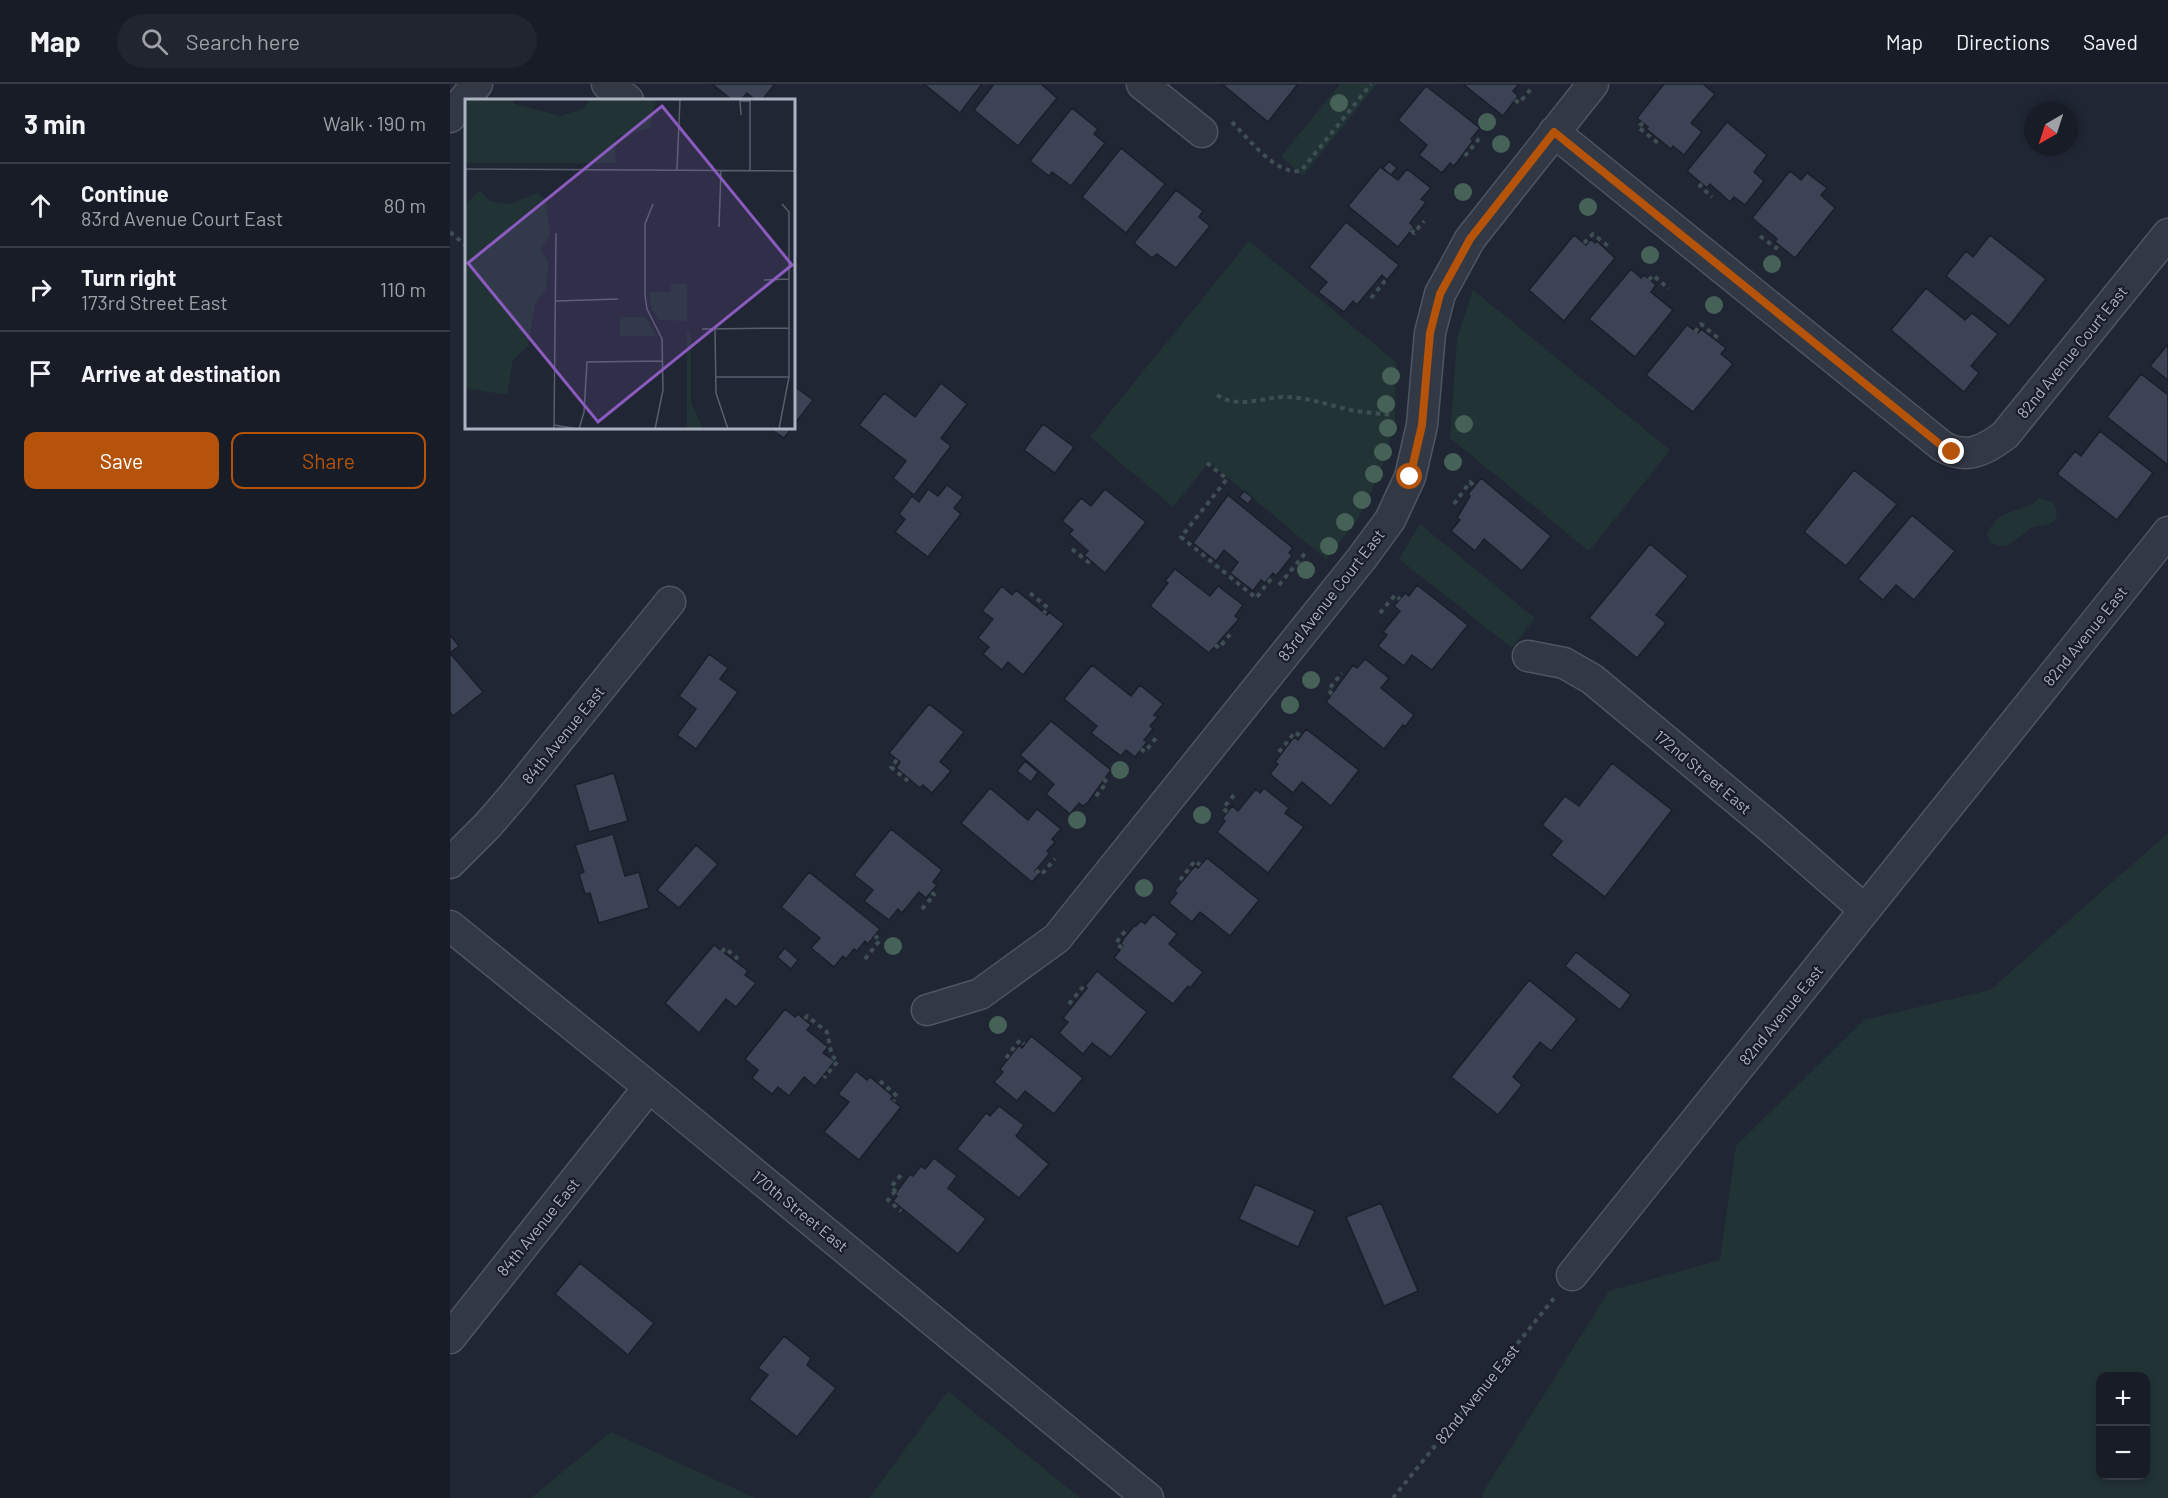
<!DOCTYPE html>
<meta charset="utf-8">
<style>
body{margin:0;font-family:Barlow,sans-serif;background:#21252f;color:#f1f3f6}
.controls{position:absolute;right:18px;bottom:18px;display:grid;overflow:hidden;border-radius:12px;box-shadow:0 3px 9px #0003}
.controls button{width:54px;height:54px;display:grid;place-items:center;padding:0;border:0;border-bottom:2px solid #363a44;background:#181c27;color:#f1f3f6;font:30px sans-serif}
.compass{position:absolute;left:1574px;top:18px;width:54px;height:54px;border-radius:50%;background:#181c27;box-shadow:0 3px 9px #0003;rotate:219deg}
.stop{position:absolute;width:18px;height:18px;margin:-14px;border:4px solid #b45309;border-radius:50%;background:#fff}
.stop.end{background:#b45309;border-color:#fff;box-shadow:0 2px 6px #0008}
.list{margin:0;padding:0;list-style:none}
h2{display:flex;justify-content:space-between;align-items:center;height:78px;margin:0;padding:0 24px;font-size:26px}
h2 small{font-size:20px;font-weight:400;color:#9fa1a7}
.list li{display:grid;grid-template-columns:39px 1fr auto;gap:18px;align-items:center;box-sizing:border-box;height:84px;padding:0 24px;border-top:2px solid #363a44}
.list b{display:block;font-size:22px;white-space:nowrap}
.list p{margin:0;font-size:20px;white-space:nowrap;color:#9fa1a7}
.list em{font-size:20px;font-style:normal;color:#9fa1a7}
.actions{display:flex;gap:12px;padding:18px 24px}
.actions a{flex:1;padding:14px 0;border:2px solid #b45309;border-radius:12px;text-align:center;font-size:21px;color:#b45309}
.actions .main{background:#b45309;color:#fff}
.icon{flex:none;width:33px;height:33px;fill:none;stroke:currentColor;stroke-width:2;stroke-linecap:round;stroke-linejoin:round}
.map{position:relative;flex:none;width:1718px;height:1414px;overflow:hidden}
header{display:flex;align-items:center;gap:36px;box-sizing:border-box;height:84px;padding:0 30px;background:#181c27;border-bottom:2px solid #363a44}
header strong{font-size:28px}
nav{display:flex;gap:33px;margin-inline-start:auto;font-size:21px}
.search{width:420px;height:54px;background:#21252f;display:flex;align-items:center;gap:15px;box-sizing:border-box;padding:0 21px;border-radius:33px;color:#9fa1a7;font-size:22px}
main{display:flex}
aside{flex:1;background:#181c27}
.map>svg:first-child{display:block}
.green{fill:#223336;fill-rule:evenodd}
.building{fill:#3c4355;stroke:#1a1f2b;stroke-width:1.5}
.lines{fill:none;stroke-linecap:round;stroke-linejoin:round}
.minor-casing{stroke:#505563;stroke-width:33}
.path{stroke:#3f4e53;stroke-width:4;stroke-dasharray:4.5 4.5;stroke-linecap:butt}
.minor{stroke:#333845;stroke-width:30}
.tree{fill:#466158}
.route{stroke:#b45309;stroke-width:8}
.labels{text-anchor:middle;stroke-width:4.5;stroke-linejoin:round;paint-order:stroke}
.street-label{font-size:16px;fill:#adb2c2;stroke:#181d29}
.inset-road{fill:none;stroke:#585e6d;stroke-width:1.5}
.view{fill:#8c5bc0;fill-opacity:0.15;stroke:#8c5bc0;stroke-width:3}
.inset-edge{fill:none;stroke:#adb2c2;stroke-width:3}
</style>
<header>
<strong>Map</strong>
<div class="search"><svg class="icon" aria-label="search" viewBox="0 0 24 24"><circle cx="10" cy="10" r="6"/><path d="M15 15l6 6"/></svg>Search here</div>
<nav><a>Map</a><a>Directions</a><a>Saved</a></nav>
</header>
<main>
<aside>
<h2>3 min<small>Walk · 190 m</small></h2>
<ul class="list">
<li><svg class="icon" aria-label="ahead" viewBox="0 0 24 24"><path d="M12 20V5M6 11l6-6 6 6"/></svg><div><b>Continue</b><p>83rd Avenue Court East</p></div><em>80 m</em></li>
<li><svg class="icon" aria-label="right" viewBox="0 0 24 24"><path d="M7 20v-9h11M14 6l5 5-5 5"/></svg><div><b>Turn right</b><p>173rd Street East</p></div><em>110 m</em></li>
<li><svg class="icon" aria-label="arrive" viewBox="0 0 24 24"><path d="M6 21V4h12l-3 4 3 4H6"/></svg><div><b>Arrive at destination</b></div></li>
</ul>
<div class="actions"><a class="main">Save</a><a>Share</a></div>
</aside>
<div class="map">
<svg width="1718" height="1414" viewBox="0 0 1718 1414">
<rect width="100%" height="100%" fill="#202634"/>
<path class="green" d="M 890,0 L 927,0 L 853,92 L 831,73 Z
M 799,157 L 946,278 L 945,339 L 935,374 L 919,414 L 908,435 L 876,475 L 759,378 L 723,423 L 640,353 Z
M 1023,206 L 1220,366 L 1139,467 L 1000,354 L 1007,255 Z
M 1589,414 L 1602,418 L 1607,427 L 1606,435 L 1600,440 L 1580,444 L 1560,461 L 1551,462 L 1541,459 L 1537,450 C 1551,419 1574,432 1589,414 Z
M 970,440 L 1085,534 L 1062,564 L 949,475 Z
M 1718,749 L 1718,1414 L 1033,1414 L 1032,1410 L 1159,1207 L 1270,1176 L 1286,1062 L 1414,936 L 1540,906 ZM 1650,1292 L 1696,1292 L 1696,1392 L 1650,1392 Z
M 498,1307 L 630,1414 L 419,1414 Z
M 161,1348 L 305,1414 L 81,1414 Z"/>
<path class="building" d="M 262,0 L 325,0 L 312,16 L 305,16 L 297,9 L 291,16 L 282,16 Z
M 474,0 L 532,0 L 510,29 Z
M 544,0 L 591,0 L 607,14 L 568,62 L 524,26 Z
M 772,0 L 848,0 L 818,38 Z
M 1013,0 L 1069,0 L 1063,7 L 1068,12 L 1053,32 Z
M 1214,0 L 1253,0 L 1265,10 L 1241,39 L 1252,48 L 1234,71 L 1223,62 L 1221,65 L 1196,45 L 1198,43 L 1187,34 Z
M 976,2 L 1030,44 L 1021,55 L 1023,57 L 1004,82 L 1000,79 L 992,89 L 969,71 L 977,61 L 948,36 Z
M 622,24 L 648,45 L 644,50 L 655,59 L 621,102 L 602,88 L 599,92 L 580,77 Z
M 1277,38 L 1317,71 L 1304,88 L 1314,97 L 1295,121 L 1284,113 L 1280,118 L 1260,100 L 1257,104 L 1237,87 Z
M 671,64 L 715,100 L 676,149 L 632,113 Z
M 939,77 L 947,84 L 941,91 L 933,84 Z
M 930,83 L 948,96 L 957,85 L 981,104 L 971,115 L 976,118 L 960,139 L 964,143 L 948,163 L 898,122 Z
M 1340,87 L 1351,96 L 1357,89 L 1377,104 L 1371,111 L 1385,124 L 1345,174 L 1325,158 L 1327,155 L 1302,134 Z
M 726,106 L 753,127 L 749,133 L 760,142 L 726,184 L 707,170 L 702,174 L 684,159 Z
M 896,138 L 949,181 L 937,196 L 932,191 L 907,221 L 903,217 L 894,228 L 868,208 L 877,198 L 859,183 Z
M 1124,151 L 1136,161 L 1141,155 L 1145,159 L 1147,157 L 1165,174 L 1114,237 L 1079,206 Z
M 1540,151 L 1596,195 L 1559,242 L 1496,192 L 1516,167 L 1523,173 Z
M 1181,185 L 1191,194 L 1194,191 L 1206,201 L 1201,208 L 1223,226 L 1185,273 L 1139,235 Z
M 1476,204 L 1515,236 L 1522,229 L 1548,250 L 1521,282 L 1529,289 L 1514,308 L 1441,246 Z
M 1237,241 L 1248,249 L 1251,245 L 1276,264 L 1271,270 L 1283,280 L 1243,328 L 1196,291 Z
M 1718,260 L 1718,296 L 1700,282 Z
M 1691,290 L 1718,311 L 1718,381 L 1657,333 Z
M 491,299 L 517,320 L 491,354 L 501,362 L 464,411 L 443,394 L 456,377 L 409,341 L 434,309 L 465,333 Z
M 344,302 L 363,316 L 344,341 Z
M 593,340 L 624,363 L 605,389 L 574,366 Z
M 319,344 L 342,344 L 334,354 Z
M 1650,347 L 1703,389 L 1667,436 L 1607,390 L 1625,367 L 1631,372 Z
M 1404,386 L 1447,420 L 1396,482 L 1354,448 Z
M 1031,394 L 1101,452 L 1072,487 L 1034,455 L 1025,467 L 1001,447 L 1010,436 L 1007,434 L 1020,412 L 1018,410 Z
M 497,401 L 513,413 L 504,424 L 511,430 L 478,473 L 445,448 L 455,435 L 449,430 L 462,412 L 469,418 L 478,405 L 488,412 Z
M 655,405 L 696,438 L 655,489 L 634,471 L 638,467 L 619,450 L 623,446 L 612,437 L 631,414 L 641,422 Z
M 794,407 L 803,414 L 798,420 L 789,413 Z
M 778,411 L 843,464 L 839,469 L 842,472 L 826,492 L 823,489 L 815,499 L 811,496 L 803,507 L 780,489 L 788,478 L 774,466 L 766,477 L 743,459 Z
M 1462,431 L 1505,467 L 1464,516 L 1446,501 L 1433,516 L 1408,495 Z
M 1200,460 L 1238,492 L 1206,531 L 1216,539 L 1187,574 L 1139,534 Z
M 725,485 L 760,512 L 768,502 L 793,521 L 785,532 L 789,535 L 759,569 L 700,522 L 718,499 L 715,497 Z
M 967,501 L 1018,541 L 982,586 L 962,571 L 954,582 L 928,562 L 937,551 L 933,548 L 950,527 L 944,522 L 955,509 L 959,512 Z
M 552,502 L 562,511 L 566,506 L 597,531 L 599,528 L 614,540 L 573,591 L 558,578 L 552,586 L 533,570 L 539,563 L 528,554 L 543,535 L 532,527 Z
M 0,551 L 9,562 L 0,569 Z
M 0,569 L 33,608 L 3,632 L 0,628 Z
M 259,570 L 278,584 L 270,595 L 288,608 L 246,665 L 227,651 L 246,625 L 229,612 Z
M 915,575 L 939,594 L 931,604 L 964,631 L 955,643 L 953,641 L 934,665 L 876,618 L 903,581 L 907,584 Z
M 642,581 L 681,612 L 690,601 L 713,620 L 704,631 L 708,633 L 700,642 L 703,645 L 694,656 L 697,658 L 685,673 L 676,666 L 671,672 L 641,649 L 647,642 L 614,615 Z
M 479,620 L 514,648 L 490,678 L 501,687 L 482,709 L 473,701 L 470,704 L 446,684 L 450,678 L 439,669 Z
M 601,637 L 661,686 L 638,718 L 633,722 L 629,719 L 620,730 L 596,710 L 604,700 L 570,671 Z
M 856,645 L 909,686 L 881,722 L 852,698 L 843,709 L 820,690 L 828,680 L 825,678 L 844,653 L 848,656 Z
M 575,677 L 588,688 L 581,698 L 567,687 Z
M 1162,679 L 1222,726 L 1155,813 L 1101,771 L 1112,757 L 1092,741 L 1115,712 L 1129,722 Z
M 164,689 L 178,737 L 139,748 L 125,701 Z
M 540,704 L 578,736 L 587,725 L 611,745 L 602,755 L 605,758 L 597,767 L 600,769 L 585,787 L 589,790 L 582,798 L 511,739 Z
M 814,704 L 839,724 L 835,729 L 854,743 L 818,789 L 767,748 L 775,737 L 772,735 L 782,722 L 788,727 L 806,705 L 810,709 Z
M 441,745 L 492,786 L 483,798 L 487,801 L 476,814 L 469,808 L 452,829 L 448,825 L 439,836 L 414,817 L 423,806 L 404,791 Z
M 163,750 L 175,792 L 189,788 L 199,824 L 149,839 L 140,809 L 135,810 L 129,790 L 134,788 L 125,761 Z
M 246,761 L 268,780 L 229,824 L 207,806 Z
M 757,774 L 809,816 L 780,852 L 750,828 L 742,838 L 719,819 L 727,809 L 724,807 L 745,782 L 748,784 Z
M 359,788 L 430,845 L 418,860 L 415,857 L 407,867 L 404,865 L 396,875 L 393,872 L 384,883 L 361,864 L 370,854 L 331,823 Z
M 703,830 L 727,850 L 719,860 L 753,888 L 740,904 L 738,902 L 723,920 L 664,874 L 673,862 L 671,860 L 674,854 L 685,841 L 686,842 L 691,837 L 695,840 Z
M 264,861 L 298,887 L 295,891 L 306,899 L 286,923 L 276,915 L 249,949 L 215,919 Z
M 335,864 L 348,876 L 341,885 L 327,873 Z
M 1126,868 L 1181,911 L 1170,926 L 1115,882 Z
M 647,887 L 697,928 L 661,973 L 642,959 L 633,970 L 609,949 L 618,938 L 613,934 L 637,904 L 635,902 Z
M 1079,896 L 1127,935 L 1101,967 L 1090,958 L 1063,993 L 1072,1001 L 1048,1031 L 1001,993 Z
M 335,925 L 345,933 L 348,930 L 361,941 L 357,946 L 378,963 L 373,969 L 385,977 L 365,1002 L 354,993 L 339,1012 L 328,1003 L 322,1010 L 302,994 L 308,986 L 295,975 Z
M 581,952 L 633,994 L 604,1030 L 575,1007 L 567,1017 L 544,998 L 553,988 L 550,985 L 569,961 L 572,964 Z
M 406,987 L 417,996 L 420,993 L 443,1012 L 441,1015 L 451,1023 L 409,1076 L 374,1048 L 399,1018 L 388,1010 Z
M 549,1022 L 574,1041 L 566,1052 L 599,1080 L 569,1114 L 507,1065 L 536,1029 L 540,1032 Z
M 484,1074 L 507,1092 L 498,1104 L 536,1135 L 508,1170 L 443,1117 L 447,1112 L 445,1110 L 460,1090 L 463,1092 L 471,1082 L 475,1085 Z
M 805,1100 L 865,1127 L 848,1163 L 789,1135 Z
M 931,1119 L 968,1207 L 934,1222 L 896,1133 Z
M 130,1179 L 204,1239 L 178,1271 L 105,1210 Z
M 334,1252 L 361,1274 L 357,1281 L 386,1304 L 347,1353 L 299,1315 L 318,1291 L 308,1284 Z"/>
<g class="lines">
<g class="minor-casing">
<path id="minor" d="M 157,0 L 178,16
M 692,0 L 752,48
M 0,33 L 27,0
M 1104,48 L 1492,362 C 1516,376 1534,367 1555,351 L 1718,150
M 1078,572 L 1114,579 L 1142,595 L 1321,744 L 1415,826
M 0,779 L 38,741 L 64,711 L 220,518
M 0,842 L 199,1003 L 698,1414
M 477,926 L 530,910 L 607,854 L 912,474 L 940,436 L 960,393 L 972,341 L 980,249 L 990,210 L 1020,155 L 1143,0
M 1122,1191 L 1718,448
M 0,1254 L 199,1003"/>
</g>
<path class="path" d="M 1065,16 L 1069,19 L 1081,5
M 782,38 C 799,55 825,91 851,87 L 921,0
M 1193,39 L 1188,43 L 1208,59
M 1015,72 L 1028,56 L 1023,52
M 1252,100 L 1250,102 L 1262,113
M 961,146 L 964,149 L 974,137
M 0,148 L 15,161
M 1310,152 L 1326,164 L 1328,161
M 1134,159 L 1143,150 L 1158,162
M 1199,196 L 1203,191 L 1219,205
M 921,214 L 934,198 L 929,194
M 1245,248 L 1251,240 L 1268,254
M 767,311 C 790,325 808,314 833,313 C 853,313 869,318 888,323 C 906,328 924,329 942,331
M 757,379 L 777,395 L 731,453 L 806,514 L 821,495
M 1004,420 L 1020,398 L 1024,402
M 622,465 L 638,478 L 640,476
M 829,501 L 857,467
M 580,509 L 598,524 L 594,529
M 930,529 L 945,511 L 950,515
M 765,561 L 769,564 L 781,549
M 882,610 L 878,606 L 892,589
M 691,665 L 695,668 L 706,654
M 829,668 L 845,648 L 850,652
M 447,676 L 441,683 L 458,697
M 646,712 L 657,698 L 653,695
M 777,728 L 773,724 L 784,711
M 586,786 L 591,791 L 605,775
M 730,796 L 745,777 L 750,781
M 472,825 L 484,811 L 482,808
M 672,864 L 666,859 L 676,846
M 272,868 L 275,864 L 288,875
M 415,875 L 430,856 L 425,852
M 619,920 L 632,904 L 635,907
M 355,935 L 357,932 L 377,948 L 382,972 L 388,977 L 374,994
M 556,974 L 570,956 L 574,960
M 430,997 L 447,1012 L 444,1017
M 445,1107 L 438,1116 L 451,1127
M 446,1108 L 441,1103 L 451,1091
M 943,1414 L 1105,1213"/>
<use href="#minor" class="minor"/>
</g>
<g class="tree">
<circle cx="889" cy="19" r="9"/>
<circle cx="1037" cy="38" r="9"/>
<circle cx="1051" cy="60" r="9"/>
<circle cx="1013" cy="108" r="9"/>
<circle cx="1138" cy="123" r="9"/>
<circle cx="1200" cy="171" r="9"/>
<circle cx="1322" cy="180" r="9"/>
<circle cx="1264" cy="221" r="9"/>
<circle cx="941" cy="292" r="9"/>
<circle cx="936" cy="320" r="9"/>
<circle cx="1014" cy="340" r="9"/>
<circle cx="938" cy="344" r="9"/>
<circle cx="933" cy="368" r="9"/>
<circle cx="1003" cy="378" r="9"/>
<circle cx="924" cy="390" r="9"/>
<circle cx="912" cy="416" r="9"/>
<circle cx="895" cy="438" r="9"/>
<circle cx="879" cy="462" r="9"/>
<circle cx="856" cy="486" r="9"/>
<circle cx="861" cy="596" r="9"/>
<circle cx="840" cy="621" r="9"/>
<circle cx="670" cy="686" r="9"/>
<circle cx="752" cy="731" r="9"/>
<circle cx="627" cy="736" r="9"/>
<circle cx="694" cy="804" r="9"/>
<circle cx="443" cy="862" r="9"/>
<circle cx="548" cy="941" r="9"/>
</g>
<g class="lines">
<path class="route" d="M 960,393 L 972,341 L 980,249 L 990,210 L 1020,155 L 1104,48 L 1492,362 L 1502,368"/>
</g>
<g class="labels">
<g class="street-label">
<text transform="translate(1622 268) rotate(-51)" y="6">82nd Avenue Court East</text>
<text transform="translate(881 511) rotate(-52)" y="6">83rd Avenue Court East</text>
<text transform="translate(1635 552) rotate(-51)" y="6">82nd Avenue East</text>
<text transform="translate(113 651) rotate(-51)" y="6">84th Avenue East</text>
<text transform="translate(1253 688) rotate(40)" y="6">172nd Street East</text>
<text transform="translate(1331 931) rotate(-51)" y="6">82nd Avenue East</text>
<text transform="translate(350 1127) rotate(39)" y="6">170th Street East</text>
<text transform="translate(88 1143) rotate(-51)" y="6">84th Avenue East</text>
<text transform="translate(1027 1310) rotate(-51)" y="6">82nd Avenue East</text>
</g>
</g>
<g transform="translate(15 15)">
<rect width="330" height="330" fill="#202634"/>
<path d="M 0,0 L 47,0 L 50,5 L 95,17 L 118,10 L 125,0 L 191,0 L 185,29 L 154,37 L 150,44 L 151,64 L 0,64 ZM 15,91 L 25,102 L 44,105 L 73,94 L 81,101 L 85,136 L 76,150 L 84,164 L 81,190 L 70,205 L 63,247 L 48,261 L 42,296 L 0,289 L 0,106 ZM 206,185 L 222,185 L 222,222 L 194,221 L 187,210 L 184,193 L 206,193 ZM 155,218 L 181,218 L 192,237 L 155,237 ZM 222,234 L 226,234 L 226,303 L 238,330 L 222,330 Z" fill="#223336"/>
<path class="inset-road" d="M 285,0 L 285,72M 276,16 L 275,2 L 285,2M 0,70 L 330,72M 212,71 L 215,0M 188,105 L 180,125 L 180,196 L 182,210 L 197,240 L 198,291 L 190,330M 254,128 L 256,71M 299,181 L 324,180M 91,202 L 153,200M 237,230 L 324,229M 250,230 L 251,294 L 263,330M 250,278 L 324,278M 89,326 L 113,330M 89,330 L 91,134M 114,330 L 119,313 L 122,263 L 198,262M 314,330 L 324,278 L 324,113 L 317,105"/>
<path class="view" d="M 197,7 L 327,166 L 133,323 L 3,164 Z"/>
<rect width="330" height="330" class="inset-edge"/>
</g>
</svg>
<div class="controls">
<button>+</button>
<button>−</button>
</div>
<svg class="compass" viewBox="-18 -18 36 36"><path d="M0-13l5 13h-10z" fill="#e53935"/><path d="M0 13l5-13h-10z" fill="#9fa1a7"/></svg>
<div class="stop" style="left:960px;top:393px"></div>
<div class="stop end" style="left:1502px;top:368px"></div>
</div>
</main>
